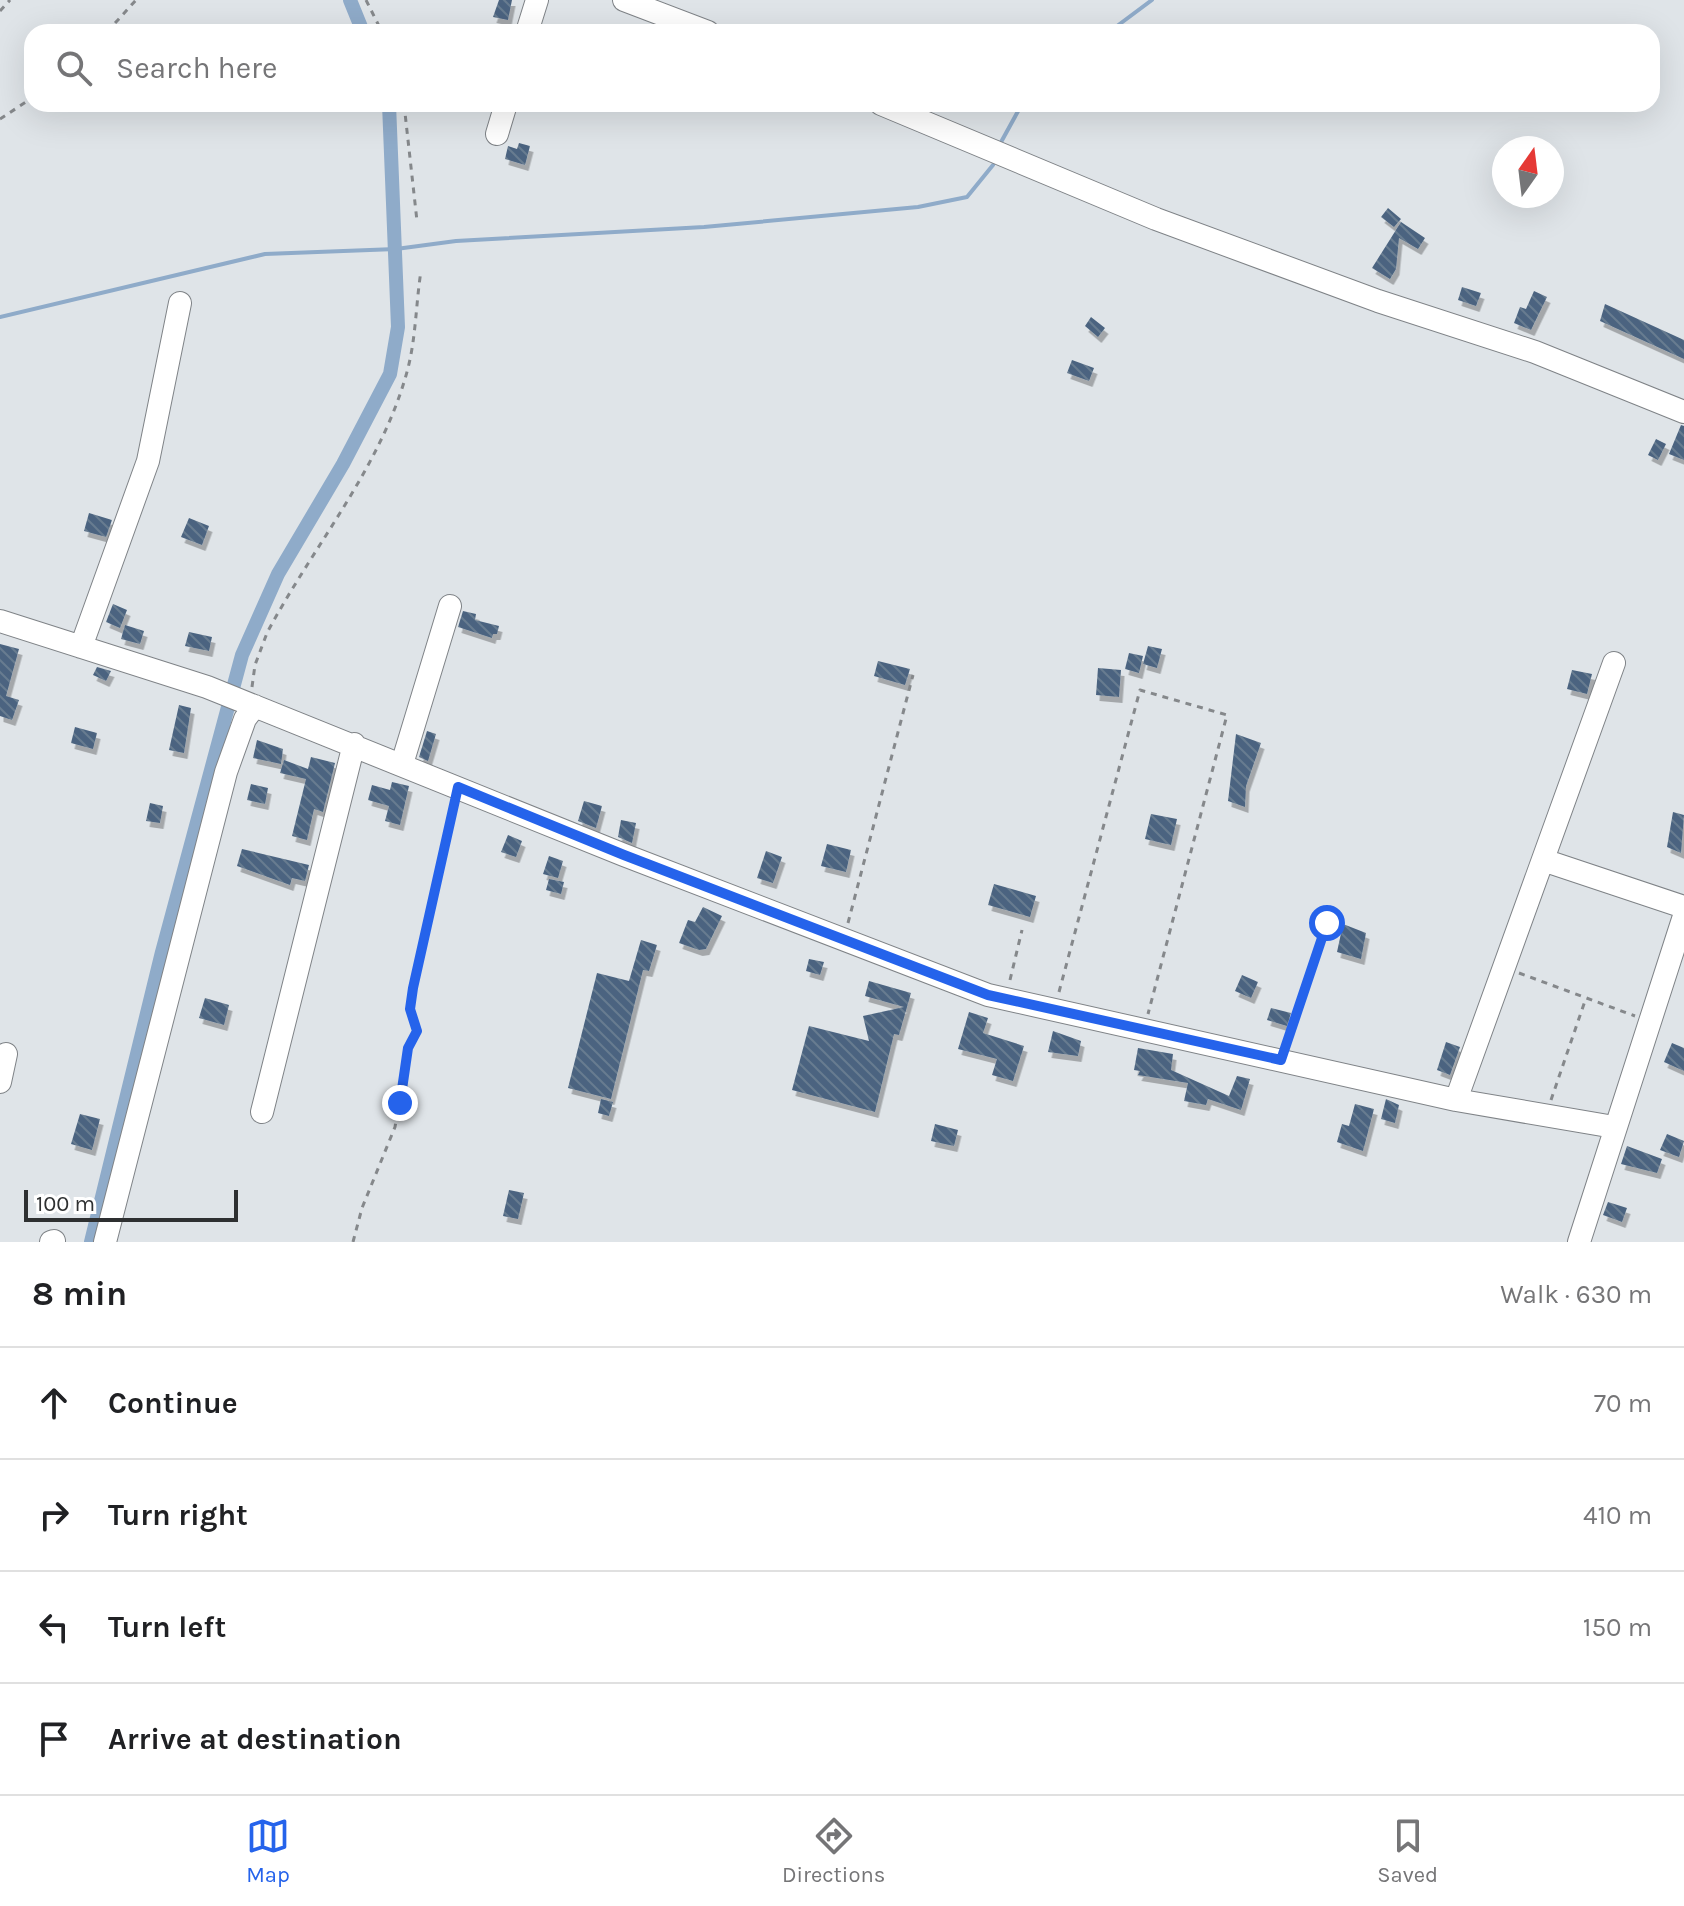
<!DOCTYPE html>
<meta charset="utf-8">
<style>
body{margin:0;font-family:Karla,sans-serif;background:#f6f6f6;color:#202124}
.compass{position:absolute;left:1492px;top:136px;width:72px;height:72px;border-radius:50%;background:#fff;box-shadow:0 8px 32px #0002;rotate:14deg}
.scale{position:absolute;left:24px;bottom:20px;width:214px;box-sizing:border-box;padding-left:8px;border:4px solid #2e3031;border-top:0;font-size:22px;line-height:28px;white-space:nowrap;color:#2e3031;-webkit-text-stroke:6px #fff;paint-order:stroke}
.stop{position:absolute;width:24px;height:24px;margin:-18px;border:6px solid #2563eb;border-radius:50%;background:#fff}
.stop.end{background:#2563eb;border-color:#fff;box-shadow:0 2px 8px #0008}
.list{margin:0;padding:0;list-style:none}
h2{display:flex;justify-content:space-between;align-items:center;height:104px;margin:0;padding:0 32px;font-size:34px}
h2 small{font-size:26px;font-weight:400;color:#757577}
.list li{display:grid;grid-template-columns:52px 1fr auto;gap:24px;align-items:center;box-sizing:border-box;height:112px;padding:0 32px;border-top:2px solid #e0e0e0}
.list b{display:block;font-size:30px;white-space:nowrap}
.list em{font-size:26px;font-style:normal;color:#757577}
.icon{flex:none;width:44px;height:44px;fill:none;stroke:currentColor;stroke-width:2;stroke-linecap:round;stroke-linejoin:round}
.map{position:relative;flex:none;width:1684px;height:1242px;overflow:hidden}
.search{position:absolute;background:#fff;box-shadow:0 8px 32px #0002;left:24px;right:24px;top:24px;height:88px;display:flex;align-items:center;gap:20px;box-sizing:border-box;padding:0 28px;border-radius:24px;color:#757577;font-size:30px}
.sheet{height:552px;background:#fff}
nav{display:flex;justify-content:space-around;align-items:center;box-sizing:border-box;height:112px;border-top:2px solid #e0e0e0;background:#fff;font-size:22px;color:#757577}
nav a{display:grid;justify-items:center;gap:4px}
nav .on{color:#2563eb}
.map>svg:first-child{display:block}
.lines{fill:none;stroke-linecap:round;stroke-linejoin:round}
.stream{stroke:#8fabc9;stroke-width:4}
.canal{stroke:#8fabc9;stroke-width:14}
.building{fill:url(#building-back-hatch);filter:url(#shadow)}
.minor-casing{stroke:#7f8387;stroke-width:24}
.path{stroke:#85888b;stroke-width:3;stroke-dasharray:6 6;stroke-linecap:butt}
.minor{stroke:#fff;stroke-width:22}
.route{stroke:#2563eb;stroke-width:10}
</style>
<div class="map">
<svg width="1684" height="1242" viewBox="0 0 1684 1242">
<defs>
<pattern id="building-back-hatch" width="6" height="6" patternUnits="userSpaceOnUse" patternTransform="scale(2)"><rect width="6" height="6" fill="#4b6480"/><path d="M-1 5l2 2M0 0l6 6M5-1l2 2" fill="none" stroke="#687b90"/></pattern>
<filter id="shadow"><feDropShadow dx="3.5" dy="6" stdDeviation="0" flood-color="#0004"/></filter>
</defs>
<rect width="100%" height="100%" fill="#dfe4e8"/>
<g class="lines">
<path class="stream" d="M 1109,32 L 1152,0
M 1000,144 L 1022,104
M 0,317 L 265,254 L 396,249 L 456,241 L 704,227 L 918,207 L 967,197 L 993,165"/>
<path class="canal" d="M 350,0 L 363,32
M 91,1242 L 162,952 L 242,655 L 278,574 L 343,464 L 390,374 L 398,327 L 389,104"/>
</g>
<path class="building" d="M 499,0 L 512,0 L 508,20 L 493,17 Z
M 519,143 L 530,146 L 525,165 L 505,159 L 508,146 L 517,149 Z
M 1388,208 L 1401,219 L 1394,227 L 1381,217 Z
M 1401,222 L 1425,238 L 1418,249 L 1399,238 L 1396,269 L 1390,279 L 1372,268 Z
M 1462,287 L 1481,293 L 1476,306 L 1458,300 Z
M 1534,291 L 1547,297 L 1531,330 L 1514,323 L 1520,307 L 1526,309 Z
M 1605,304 L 1684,340 L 1684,359 L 1600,321 Z
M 1091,317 L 1105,328 L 1098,337 L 1085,326 Z
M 1072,360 L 1094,368 L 1089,381 L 1067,373 Z
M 1681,425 L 1684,426 L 1684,460 L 1669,454 Z
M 1656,439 L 1666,444 L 1658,460 L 1648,455 Z
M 89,513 L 112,520 L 106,537 L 84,531 Z
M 189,518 L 209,526 L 202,545 L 181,537 Z
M 113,604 L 127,610 L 120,628 L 106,622 Z
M 463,611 L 476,614 L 475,620 L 499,626 L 497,634 L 493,634 L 492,638 L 458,627 Z
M 125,625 L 144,631 L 140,644 L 121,639 Z
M 189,632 L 212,637 L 209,651 L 185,646 Z
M 0,644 L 19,649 L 6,696 L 19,700 L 12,720 L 0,716 Z
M 1148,646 L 1162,649 L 1157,668 L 1143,664 Z
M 1129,653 L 1143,656 L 1139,673 L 1125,669 Z
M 878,661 L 910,669 L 905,685 L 874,676 Z
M 97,667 L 111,671 L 106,681 L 93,675 Z
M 1098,668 L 1121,670 L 1119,697 L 1096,695 Z
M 1572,670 L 1592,674 L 1587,694 L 1567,689 Z
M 179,705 L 191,708 L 184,753 L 169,750 Z
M 75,727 L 97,733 L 93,749 L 71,743 Z
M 427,731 L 436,734 L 428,761 L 419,757 Z
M 1236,734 L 1261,743 L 1246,786 L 1245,807 L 1228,801 Z
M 257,740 L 283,749 L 281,764 L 253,758 Z
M 311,757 L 335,763 L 323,812 L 314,809 L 307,840 L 292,836 L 306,779 L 280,773 L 284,760 L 308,769 Z
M 392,782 L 409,786 L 400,825 L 385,821 L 389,806 L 368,800 L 372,785 L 390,790 Z
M 251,784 L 268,788 L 265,804 L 247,800 Z
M 584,801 L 602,806 L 596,828 L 578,821 Z
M 150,803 L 163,806 L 160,823 L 146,821 Z
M 1673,812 L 1684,815 L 1681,853 L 1667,847 Z
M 1151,814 L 1177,819 L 1171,845 L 1145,839 Z
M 621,820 L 636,823 L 632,843 L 618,837 Z
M 508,835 L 522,841 L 516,857 L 501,852 Z
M 827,844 L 851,850 L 846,872 L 821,866 Z
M 242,849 L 309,865 L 305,881 L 292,878 L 290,885 L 237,866 Z
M 766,851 L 782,857 L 773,883 L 757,878 Z
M 549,856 L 563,861 L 558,878 L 543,874 Z
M 549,879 L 564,882 L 561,894 L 546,890 Z
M 994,884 L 1036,896 L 1030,917 L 988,905 Z
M 703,907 L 722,916 L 706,949 L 699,950 L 679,943 L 688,920 L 695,922 Z
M 1343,924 L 1366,933 L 1361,959 L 1337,952 Z
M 641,940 L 657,945 L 649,971 L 643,970 L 611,1099 L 568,1088 L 597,973 L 629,981 Z
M 809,959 L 824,962 L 820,975 L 806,971 Z
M 1242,975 L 1258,982 L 1251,998 L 1235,991 Z
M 869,981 L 911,993 L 899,1035 L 894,1034 L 875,1112 L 792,1090 L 809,1026 L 869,1041 L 863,1016 L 904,1007 L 865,996 Z
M 205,998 L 229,1005 L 224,1025 L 199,1018 Z
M 1271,1008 L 1291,1013 L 1287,1026 L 1267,1020 Z
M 969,1012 L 988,1018 L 983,1033 L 1024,1046 L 1013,1081 L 992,1075 L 997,1059 L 958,1049 Z
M 1053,1031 L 1081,1041 L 1078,1056 L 1048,1052 Z
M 1446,1042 L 1460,1047 L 1450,1075 L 1437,1070 Z
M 1672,1043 L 1684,1048 L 1684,1071 L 1664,1062 Z
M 1138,1048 L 1173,1054 L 1171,1070 L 1229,1096 L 1237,1076 L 1250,1079 L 1241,1110 L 1208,1099 L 1206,1105 L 1184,1101 L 1188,1083 L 1138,1075 L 1140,1071 L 1134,1070 Z
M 601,1099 L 613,1102 L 609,1116 L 598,1113 Z
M 1386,1099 L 1399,1105 L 1395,1123 L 1381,1119 Z
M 1355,1104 L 1374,1109 L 1363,1151 L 1337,1142 L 1342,1124 L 1349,1126 Z
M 80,1114 L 100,1119 L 92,1150 L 71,1144 Z
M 935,1124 L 958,1130 L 954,1146 L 931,1141 Z
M 1667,1134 L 1684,1141 L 1679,1157 L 1660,1150 Z
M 1627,1146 L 1662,1159 L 1657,1173 L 1621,1164 Z
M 509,1190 L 524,1193 L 518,1219 L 503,1216 Z
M 1608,1202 L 1627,1208 L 1622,1222 L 1603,1215 Z"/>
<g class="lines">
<g class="minor-casing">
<path id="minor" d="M 624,0 L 708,32
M 527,32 L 537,0
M 881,104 L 1156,219 L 1378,301 L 1535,352 L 1684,412
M 497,134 L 506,104
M 0,621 L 207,687 L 624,855 L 988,995 L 1456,1100 L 1614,1127
M 81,647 L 148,461 L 180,303
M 402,764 L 450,606
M 1543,860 L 1684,907
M 0,1082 L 6,1054
M 1456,1100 L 1614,663
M 262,1112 L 354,744
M 51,1242 L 54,1241
M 105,1242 L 226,772 L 245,719 L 255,706
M 1579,1242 L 1684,916"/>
</g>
<path class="path" d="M 366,0 L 382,32
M 0,11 L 10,0
M 107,32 L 136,0
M 404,104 L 417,221
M 0,119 L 32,98
M 252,687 L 255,665 L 267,633 C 313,546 383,465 408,368 C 416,337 416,302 421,271
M 848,923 L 913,675
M 1519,973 L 1635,1016
M 1010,980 L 1022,930
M 1059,992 L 1140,690 L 1227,715 L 1148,1014
M 1286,1045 L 1327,923
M 1551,1100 L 1586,998
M 353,1242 L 362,1208 L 395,1127 L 408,1048 L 417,1031 L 410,1009 L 413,988 L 454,803"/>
<use href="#minor" class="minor"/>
</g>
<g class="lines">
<path class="route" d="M 400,1103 L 408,1048 L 417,1031 L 410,1009 L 413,988 L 458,787 L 624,855 L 988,995 L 1281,1060 L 1327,923"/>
</g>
</svg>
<svg class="compass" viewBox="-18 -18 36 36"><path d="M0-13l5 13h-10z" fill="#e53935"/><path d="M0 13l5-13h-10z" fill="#757577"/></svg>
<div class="scale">100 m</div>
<div class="stop" style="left:1327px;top:923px"></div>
<div class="stop end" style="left:400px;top:1103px"></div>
<div class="search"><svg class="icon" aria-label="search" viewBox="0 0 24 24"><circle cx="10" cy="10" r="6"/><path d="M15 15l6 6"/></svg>Search here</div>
</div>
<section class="sheet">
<h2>8 min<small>Walk · 630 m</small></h2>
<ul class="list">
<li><svg class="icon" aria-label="ahead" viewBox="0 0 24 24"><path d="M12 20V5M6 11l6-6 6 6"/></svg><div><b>Continue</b></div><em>70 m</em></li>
<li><svg class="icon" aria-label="right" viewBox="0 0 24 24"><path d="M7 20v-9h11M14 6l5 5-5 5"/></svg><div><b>Turn right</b></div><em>410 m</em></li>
<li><svg class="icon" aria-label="left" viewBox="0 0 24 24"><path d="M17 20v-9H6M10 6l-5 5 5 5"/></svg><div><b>Turn left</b></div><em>150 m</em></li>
<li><svg class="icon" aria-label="arrive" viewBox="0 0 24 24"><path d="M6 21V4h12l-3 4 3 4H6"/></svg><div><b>Arrive at destination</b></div></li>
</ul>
</section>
<nav>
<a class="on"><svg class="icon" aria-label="map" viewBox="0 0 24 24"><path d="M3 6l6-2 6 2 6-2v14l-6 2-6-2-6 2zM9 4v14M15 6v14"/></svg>Map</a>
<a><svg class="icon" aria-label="directions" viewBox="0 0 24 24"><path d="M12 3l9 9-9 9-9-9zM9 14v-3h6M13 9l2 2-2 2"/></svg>Directions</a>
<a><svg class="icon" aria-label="saved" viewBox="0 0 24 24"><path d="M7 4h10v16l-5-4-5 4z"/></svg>Saved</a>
</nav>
